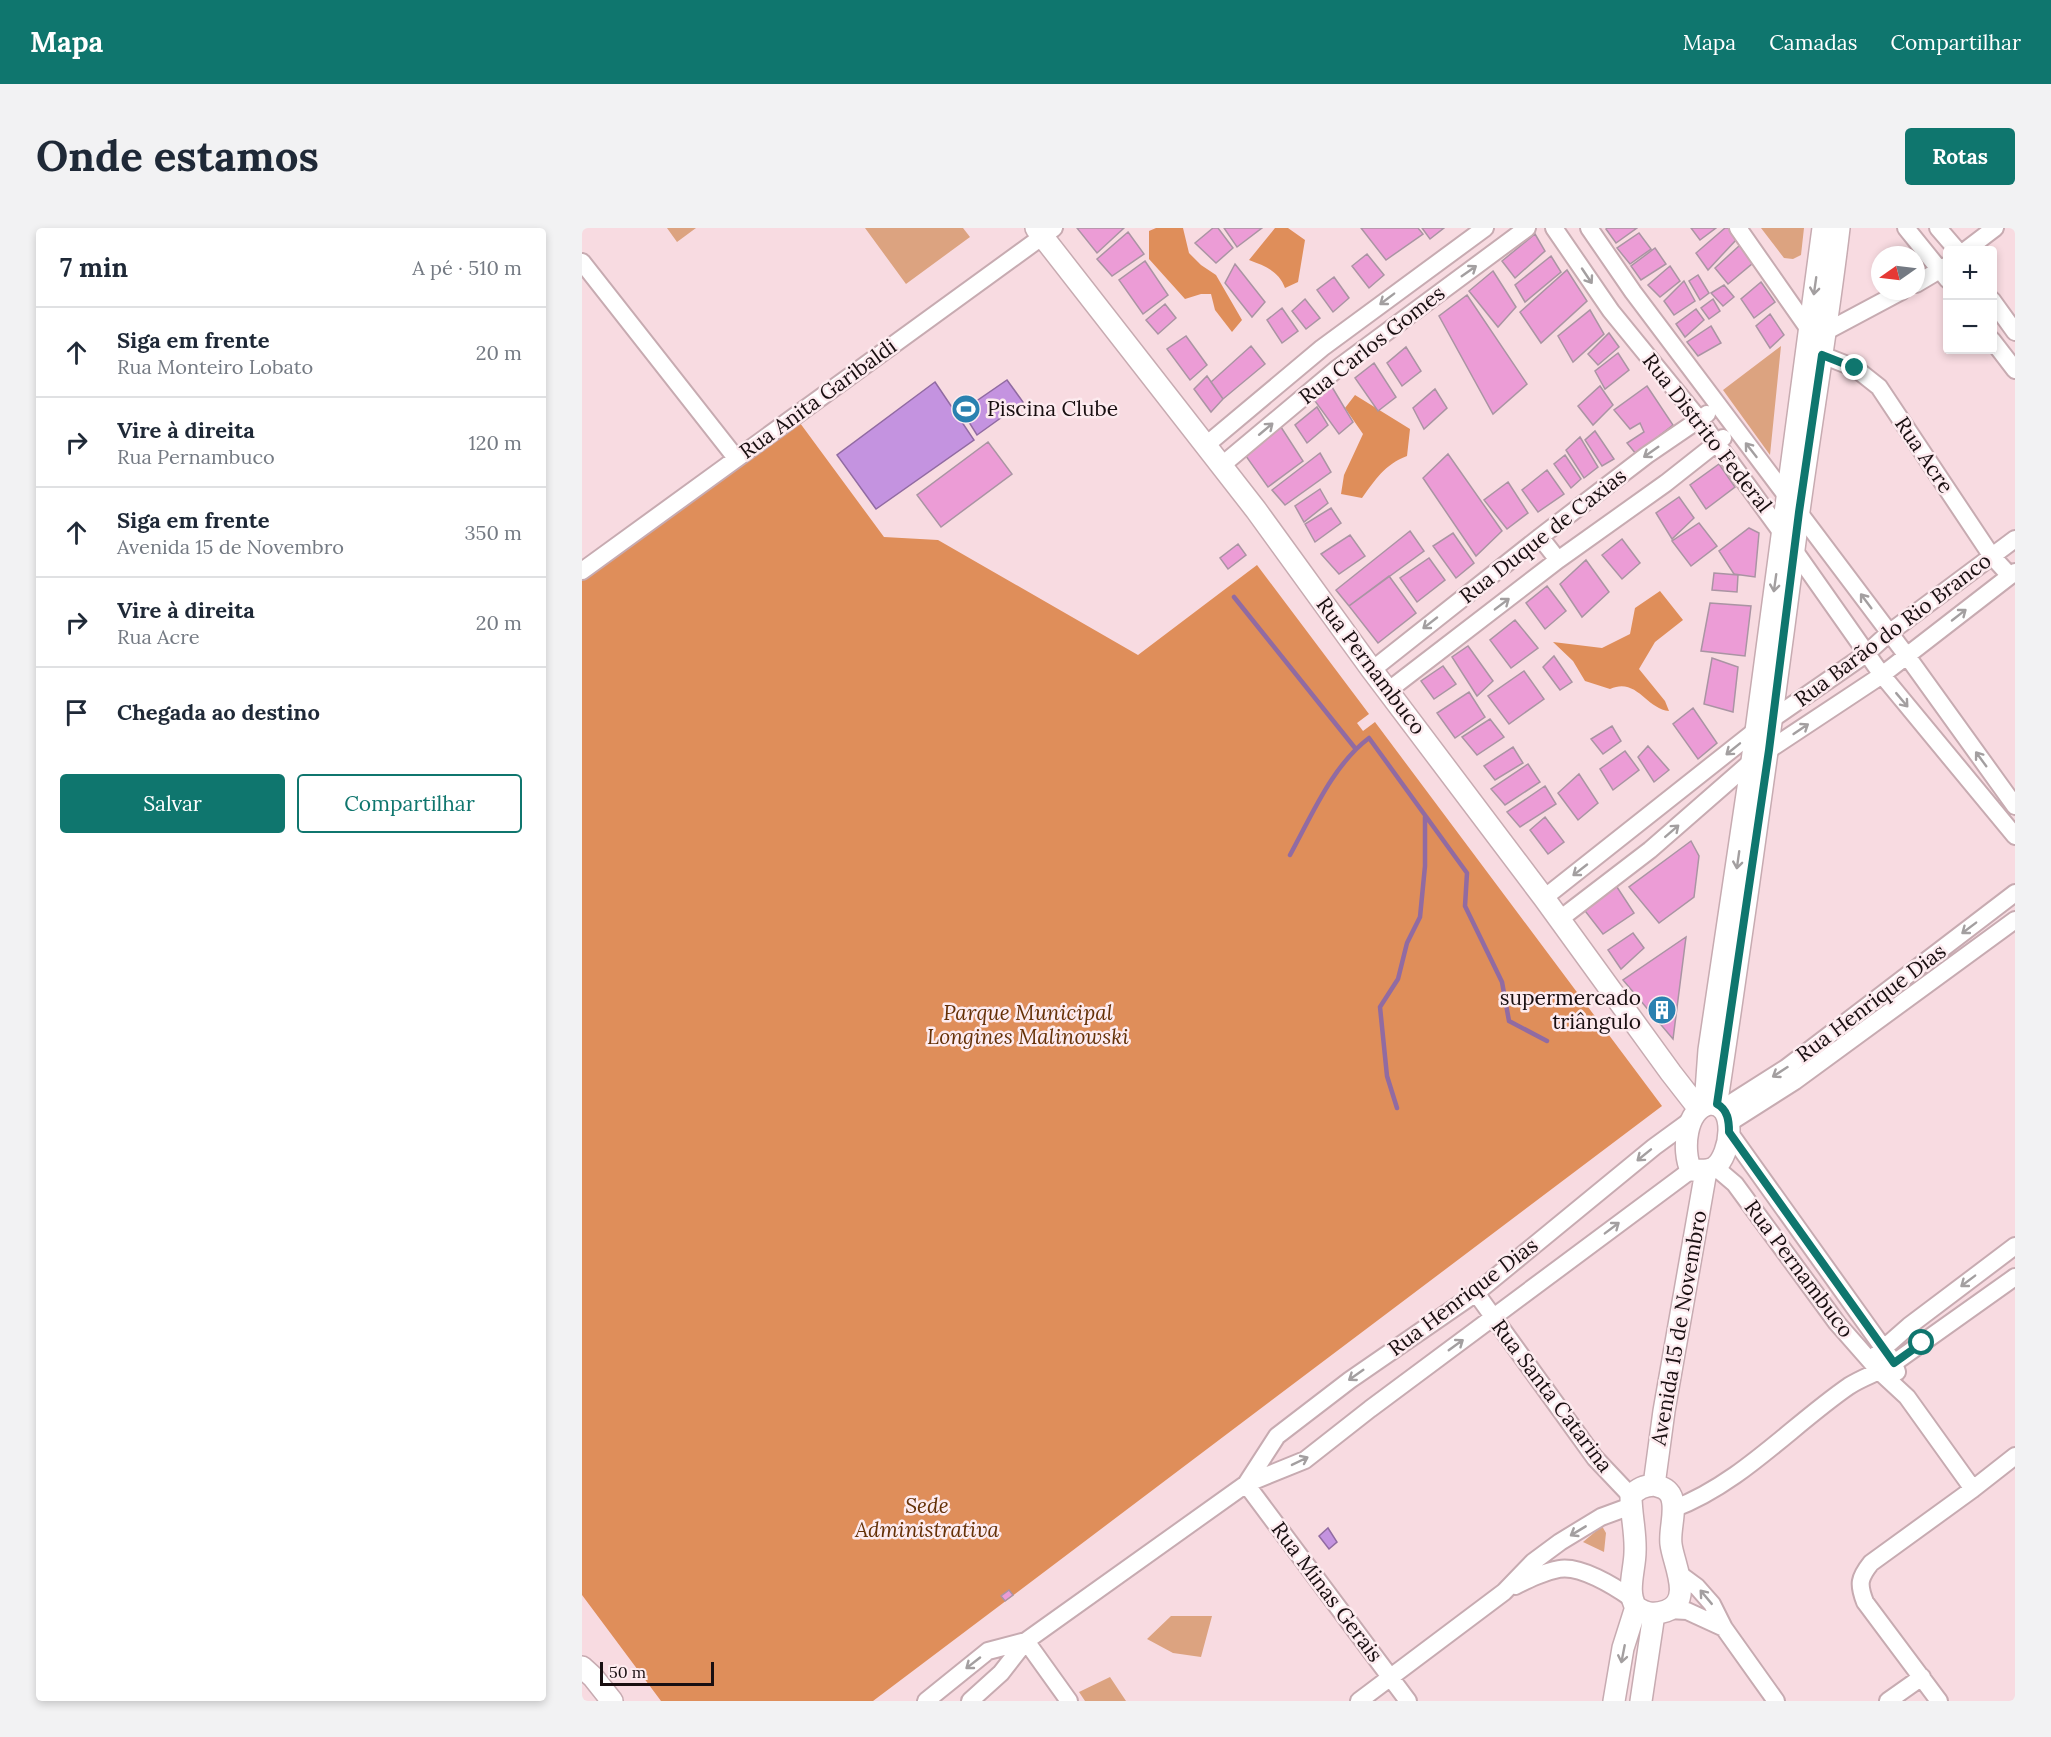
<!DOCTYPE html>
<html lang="pt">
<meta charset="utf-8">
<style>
body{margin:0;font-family:Lora,serif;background:#f2f2f3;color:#1f2937}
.controls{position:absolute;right:18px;top:18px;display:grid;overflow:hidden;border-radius:6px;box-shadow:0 3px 9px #0003}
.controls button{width:54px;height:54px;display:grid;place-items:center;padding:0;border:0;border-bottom:2px solid #e0e1e3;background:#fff;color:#1f2937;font:30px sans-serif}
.compass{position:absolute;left:1289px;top:18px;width:54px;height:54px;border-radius:50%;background:#fff;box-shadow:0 3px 9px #0003;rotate:256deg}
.scale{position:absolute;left:18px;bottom:15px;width:114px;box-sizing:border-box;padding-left:6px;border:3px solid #190f11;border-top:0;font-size:16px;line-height:21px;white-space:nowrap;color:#190f11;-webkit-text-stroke:4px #fdebef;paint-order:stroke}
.stop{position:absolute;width:18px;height:18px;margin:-14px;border:4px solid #0f766e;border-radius:50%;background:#fff}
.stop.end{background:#0f766e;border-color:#fff;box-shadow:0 2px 6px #0008}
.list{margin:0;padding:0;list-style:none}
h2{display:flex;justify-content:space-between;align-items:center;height:78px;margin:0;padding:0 24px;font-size:26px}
h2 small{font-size:20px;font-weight:400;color:#747a83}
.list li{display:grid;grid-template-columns:39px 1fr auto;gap:18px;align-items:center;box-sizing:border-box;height:90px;padding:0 24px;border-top:2px solid #e0e1e3}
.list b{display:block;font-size:22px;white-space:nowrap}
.list p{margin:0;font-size:20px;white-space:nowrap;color:#747a83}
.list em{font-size:20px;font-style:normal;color:#747a83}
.actions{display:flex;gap:12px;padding:18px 24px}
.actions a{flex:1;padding:14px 0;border:2px solid #0f766e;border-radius:6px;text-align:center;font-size:21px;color:#0f766e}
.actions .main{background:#0f766e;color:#fff}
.icon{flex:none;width:33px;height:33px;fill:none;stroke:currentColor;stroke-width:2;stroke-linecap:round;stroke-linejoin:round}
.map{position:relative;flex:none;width:1433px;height:1473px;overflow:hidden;border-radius:6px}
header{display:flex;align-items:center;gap:36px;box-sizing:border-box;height:84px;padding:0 30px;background:#0f766e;color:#fff}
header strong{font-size:28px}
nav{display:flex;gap:33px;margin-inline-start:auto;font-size:21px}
.intro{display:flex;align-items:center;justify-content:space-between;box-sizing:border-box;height:144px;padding:0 36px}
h1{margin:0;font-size:42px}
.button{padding:15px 27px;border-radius:6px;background:#0f766e;color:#fff;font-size:21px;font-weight:700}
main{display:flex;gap:36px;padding:0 36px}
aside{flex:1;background:#fff;border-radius:6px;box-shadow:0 3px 9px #0003}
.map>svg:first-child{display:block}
.green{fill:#dca380}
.forest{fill:#df8e5a}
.water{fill:#c493e0;stroke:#916ba2;stroke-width:1.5}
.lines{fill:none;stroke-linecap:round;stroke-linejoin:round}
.stream{stroke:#916ba2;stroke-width:4.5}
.building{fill:#ec9cd6;stroke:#aa94a3;stroke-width:1.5}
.minor-casing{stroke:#c7abb1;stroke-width:20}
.major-casing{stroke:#c7abb1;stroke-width:24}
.minor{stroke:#fff;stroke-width:16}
.major{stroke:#fff;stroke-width:21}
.oneway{stroke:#a39fa0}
.route{stroke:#0f766e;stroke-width:8}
.labels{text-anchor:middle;stroke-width:5;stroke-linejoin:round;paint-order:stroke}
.street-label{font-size:21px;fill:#190f11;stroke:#fdebef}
.poi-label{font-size:21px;fill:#190f11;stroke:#fdebef;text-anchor:start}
.park-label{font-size:21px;font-style:italic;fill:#643006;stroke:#fdebef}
</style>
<header>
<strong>Mapa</strong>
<nav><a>Mapa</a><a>Camadas</a><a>Compartilhar</a></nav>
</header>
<div class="intro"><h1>Onde estamos</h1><a class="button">Rotas</a></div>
<main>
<aside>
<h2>7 min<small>A pé · 510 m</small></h2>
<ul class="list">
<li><svg class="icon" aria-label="ahead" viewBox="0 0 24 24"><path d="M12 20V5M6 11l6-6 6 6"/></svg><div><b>Siga em frente</b><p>Rua Monteiro Lobato</p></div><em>20 m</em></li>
<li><svg class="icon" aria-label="right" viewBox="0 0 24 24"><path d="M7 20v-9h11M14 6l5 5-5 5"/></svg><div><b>Vire à direita</b><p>Rua Pernambuco</p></div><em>120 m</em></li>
<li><svg class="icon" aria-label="ahead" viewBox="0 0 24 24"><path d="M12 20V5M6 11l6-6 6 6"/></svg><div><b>Siga em frente</b><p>Avenida 15 de Novembro</p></div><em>350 m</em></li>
<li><svg class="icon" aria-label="right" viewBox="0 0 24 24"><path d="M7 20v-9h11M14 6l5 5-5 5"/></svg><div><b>Vire à direita</b><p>Rua Acre</p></div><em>20 m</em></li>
<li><svg class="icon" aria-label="arrive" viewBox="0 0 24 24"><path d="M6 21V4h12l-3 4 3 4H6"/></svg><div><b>Chegada ao destino</b></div></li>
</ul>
<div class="actions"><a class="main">Salvar</a><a>Compartilhar</a></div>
</aside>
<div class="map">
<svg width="1433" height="1473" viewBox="0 0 1433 1473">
<rect width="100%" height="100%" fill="#f8dbe1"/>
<path class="green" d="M 85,0 L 114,0 L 95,14 Z
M 283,0 L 381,0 L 388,9 L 324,56 Z
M 1179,0 L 1222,0 L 1219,27 L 1211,31 L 1202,30 Z
M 1199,118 L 1188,227 L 1141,162 Z
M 1020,1298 L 1024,1305 L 1022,1324 L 1001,1314 Z
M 589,1388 L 630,1388 L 619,1429 L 591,1425 L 565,1411 Z
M 528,1449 L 544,1473 L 503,1473 L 497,1464 Z"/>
<path class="forest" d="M 574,0 L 601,0 L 607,25 L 619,37 L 634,47 L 660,92 L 650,104 L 633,82 L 629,66 L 619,66 L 603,71 L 567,31 L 567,3 Z
M 693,0 L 706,0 L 723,12 L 716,54 L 703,60 C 697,43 683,38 667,32 Z
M 773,167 L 828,201 L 825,228 C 802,237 794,251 780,270 L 759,266 L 762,247 L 781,206 L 763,180 Z
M 218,195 L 302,309 L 356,312 L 556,427 L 675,337 L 787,486 L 775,495 L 781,503 L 793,494 L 1080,878 L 291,1473 L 79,1473 L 0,1367 L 0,352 Z
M 1078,363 L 1101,392 L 1073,414 L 1057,441 L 1083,473 L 1087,483 C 1064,481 1055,449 1028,461 L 1003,453 L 991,433 L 971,414 L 1020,420 L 1048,406 L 1053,380 Z"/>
<path class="water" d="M 425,152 L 441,174 L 395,207 L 380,183 Z
M 353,154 L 392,212 L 294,281 L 255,227 Z
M 746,1300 L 755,1314 L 747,1321 L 737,1308 Z"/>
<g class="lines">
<path class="stream" d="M 652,369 L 773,520
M 708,627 C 730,587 750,538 787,510 L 885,645 L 883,678 L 920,754 L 927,793 L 965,813
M 815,880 L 805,848 L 798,779 L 816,751 L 825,715 L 838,689 L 843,638 L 843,589"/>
</g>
<path class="building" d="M 495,0 L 542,0 L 515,25 Z
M 631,0 L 636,0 L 651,20 L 634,35 L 613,15 Z
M 642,0 L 680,0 L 655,19 Z
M 779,0 L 836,0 L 841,6 L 804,32 Z
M 840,0 L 862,0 L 848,11 Z
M 1025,0 L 1055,0 L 1034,15 L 1024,1 Z
M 1109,0 L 1134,0 L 1118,12 Z
M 1143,0 L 1149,0 L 1154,12 L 1126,42 L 1114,25 Z
M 546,4 L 562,26 L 530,48 L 515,31 Z
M 1057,5 L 1069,21 L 1048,36 L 1035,20 Z
M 953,6 L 963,23 L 933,50 L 920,33 Z
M 1158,17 L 1171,35 L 1146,56 L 1133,40 Z
M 1073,20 L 1084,36 L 1059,52 L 1049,38 Z
M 785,26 L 802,47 L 787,60 L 770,38 Z
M 969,28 L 979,44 L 943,74 L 933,57 Z
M 563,33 L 586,67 L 561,86 L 537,52 Z
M 653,36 L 683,74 L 670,89 L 643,55 Z
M 1088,38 L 1098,53 L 1078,69 L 1066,57 Z
M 985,42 L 1005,73 L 959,115 L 938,84 Z
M 911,43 L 934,79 L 916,99 L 887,63 Z
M 1116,47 L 1127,65 L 1118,72 L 1107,53 Z
M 752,49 L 767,70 L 751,84 L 735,62 Z
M 1102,53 L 1113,73 L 1092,87 L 1082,73 Z
M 1179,54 L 1193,74 L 1172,90 L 1159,71 Z
M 1142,57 L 1152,69 L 1141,78 L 1129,65 Z
M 885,67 L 945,156 L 911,186 L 857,88 Z
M 723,71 L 738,90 L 724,101 L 710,83 Z
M 1131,71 L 1138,83 L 1127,91 L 1119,80 Z
M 583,76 L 594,90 L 576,106 L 564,92 Z
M 700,80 L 716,103 L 700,115 L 685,92 Z
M 1114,81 L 1122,92 L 1103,109 L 1094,96 Z
M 1008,82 L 1022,106 L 991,134 L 976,108 Z
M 1188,86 L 1202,107 L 1188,120 L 1174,98 Z
M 1129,98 L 1139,115 L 1116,128 L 1105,114 Z
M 1027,105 L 1037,119 L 1016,137 L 1006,126 Z
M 604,108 L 625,137 L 608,152 L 585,121 Z
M 669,118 L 683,136 L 641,171 L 629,154 Z
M 824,119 L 839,143 L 820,158 L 805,135 Z
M 1036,125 L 1047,142 L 1023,161 L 1013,143 Z
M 792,135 L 814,169 L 796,183 L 773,150 Z
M 625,148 L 641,171 L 629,184 L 612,161 Z
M 1018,158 L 1031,177 L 1011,197 L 996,178 Z
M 1065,158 L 1091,197 L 1054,226 L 1045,215 L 1062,204 L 1058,195 L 1048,201 L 1032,182 Z
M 750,159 L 771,194 L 757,206 L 733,173 Z
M 853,161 L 865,180 L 842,201 L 831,180 Z
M 735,179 L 746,197 L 725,215 L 713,197 Z
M 697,196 L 721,233 L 686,259 L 661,224 Z
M 1013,203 L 1032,231 L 1020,238 L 1003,212 Z
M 998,209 L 1016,239 L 1002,250 L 984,222 Z
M 406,214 L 430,246 L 359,299 L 335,267 Z
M 738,225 L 749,244 L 703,277 L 690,262 Z
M 866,226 L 920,303 L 894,328 L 841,250 Z
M 983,227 L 999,251 L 989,260 L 972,236 Z
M 1137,236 L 1153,259 L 1124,281 L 1108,257 Z
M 965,242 L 982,266 L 956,284 L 940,262 Z
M 926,254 L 946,285 L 925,301 L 902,272 Z
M 738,261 L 746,275 L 722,294 L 713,278 Z
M 1097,269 L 1112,290 L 1090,311 L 1074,285 Z
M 749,280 L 759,295 L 733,314 L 723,296 Z
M 1117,295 L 1135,318 L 1109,338 L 1090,313 Z
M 1167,300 L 1177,305 L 1173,349 L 1152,346 L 1137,323 Z
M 828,303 L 842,323 L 767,378 L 754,362 Z
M 871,305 L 892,335 L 874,350 L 851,318 Z
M 768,307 L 783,328 L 757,346 L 739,326 Z
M 1040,311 L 1058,335 L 1040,351 L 1020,327 Z
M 656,316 L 664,327 L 646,341 L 638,330 Z
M 847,330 L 863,352 L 835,374 L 818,350 Z
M 1004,332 L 1027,364 L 1000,389 L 978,356 Z
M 1132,345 L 1156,347 L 1155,364 L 1130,362 Z
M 807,348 L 834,385 L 796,415 L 767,378 Z
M 965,358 L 984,383 L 963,401 L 944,375 Z
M 1128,375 L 1169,378 L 1163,428 L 1119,423 Z
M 933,392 L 956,420 L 929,440 L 908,412 Z
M 886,418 L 911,453 L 895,468 L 870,429 Z
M 972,428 L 990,454 L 978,462 L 961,439 Z
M 1130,430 L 1156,439 L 1151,484 L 1122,476 Z
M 861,438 L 874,456 L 852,471 L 839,453 Z
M 942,443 L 962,471 L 927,496 L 906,468 Z
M 887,464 L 903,489 L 873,510 L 855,485 Z
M 1111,480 L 1135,515 L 1116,531 L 1091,496 Z
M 908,491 L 922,509 L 895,527 L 880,509 Z
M 1030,498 L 1039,513 L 1021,526 L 1009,511 Z
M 1066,518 L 1087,542 L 1072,554 L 1056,529 Z
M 931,519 L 941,535 L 913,552 L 902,538 Z
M 1043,523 L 1057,542 L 1031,562 L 1018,541 Z
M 946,536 L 958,554 L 923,577 L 909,561 Z
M 997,546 L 1016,575 L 996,592 L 976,565 Z
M 963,558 L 974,576 L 938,599 L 925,584 Z
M 963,589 L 982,614 L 966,626 L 948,602 Z
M 1109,613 L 1117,628 L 1112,669 L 1077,695 L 1047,659 Z
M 1033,656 L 1052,685 L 1021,706 L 1000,679 Z
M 1051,705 L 1062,720 L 1039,741 L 1026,722 Z
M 1104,709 L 1091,811 L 1041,752 Z
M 427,1362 L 431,1367 L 423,1373 L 419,1368 Z"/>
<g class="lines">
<g class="minor-casing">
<path id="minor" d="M 972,0 L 1029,83 L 1117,191 L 1200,305 L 1300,447 L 1433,608
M 1007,0 L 1051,64 L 1325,428 L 1433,578
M 1156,0 L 1228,103 L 1245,103 L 1320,63
M 1324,0 L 1366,52
M 1356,0 L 1375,22
M 1384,22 L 1413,0
M 0,34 L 154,230
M 1334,56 L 1366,37
M 1410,72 L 1433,104
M 1410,112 L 1433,142
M 1240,127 L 1273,140 L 1297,159 L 1409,327 L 1428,348
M 623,218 L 740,120 L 903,0
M 639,238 L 756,140 L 945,0
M 958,309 L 976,332
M 0,343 L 472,0
M 790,442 L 958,309 L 1065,227 L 1125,186
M 807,462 L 976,332 L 1084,255 L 1141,210
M 962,670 L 1173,503 L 1284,426 L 1307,405 L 1433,311
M 978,691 L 1068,622 L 1170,533 L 1300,447 L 1433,344
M 1141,880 L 1204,840 L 1433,665
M 1147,895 L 1213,853 L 1433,692
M 1147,904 L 1312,1135 L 1315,1144
M 1133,939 L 1153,956 L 1255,1095 L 1298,1144 L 1325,1169 L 1391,1261
M 894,1065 L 1013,1230 L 1049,1268
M 1294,1127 L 1327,1098 L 1433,1018
M 664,1256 L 695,1208 L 768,1152 L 894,1065 L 1072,919 L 1109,892
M 664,1256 L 826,1473
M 1091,1281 C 1158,1256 1209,1198 1267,1158 C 1281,1149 1298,1144 1312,1135 L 1433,1049
M 1096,1345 L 1115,1359 L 1130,1376 L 1142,1400 L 1194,1473
M 933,1358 C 947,1351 961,1344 977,1341 C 998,1337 1032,1358 1049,1370
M 1087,1382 L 1105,1383 L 1142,1400
M 444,1413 L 487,1473
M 344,1473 L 406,1423 L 444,1413
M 388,1473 L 419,1445 L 444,1413 L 664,1256 L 723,1232 L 788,1181 L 1109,942
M 777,1473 L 922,1364 L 951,1334 L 978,1314 L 1019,1289 L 1049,1278
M 1306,1473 L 1340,1449
M 1357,1473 L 1283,1374 C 1276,1356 1277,1350 1289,1335 L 1391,1261 L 1433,1228"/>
</g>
<g class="major-casing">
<path id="major" d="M 454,0 L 674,282 L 790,442 L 962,670 L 1089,845 L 1117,881
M 1136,866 C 1165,672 1192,477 1217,283 C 1230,188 1246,94 1257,0
M 1128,876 C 1156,875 1149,927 1133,939 C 1126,944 1117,942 1109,942 C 1100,923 1103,881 1128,876 Z
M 1123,877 L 1127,822 L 1170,533 L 1241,0
M 1072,1257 L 1082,1183 L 1124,943
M 1072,1257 C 1079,1259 1084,1260 1088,1266 C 1096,1279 1087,1301 1089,1316 C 1091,1335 1112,1373 1084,1383 C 1072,1387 1065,1386 1054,1379 C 1044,1364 1053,1341 1053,1324 C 1054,1305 1049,1287 1049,1268 C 1056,1260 1062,1258 1072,1257 Z
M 0,1439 L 11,1449 L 30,1473
M 1032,1473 L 1041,1420 L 1054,1379
M 1059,1473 L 1072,1386"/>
</g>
<use href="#minor" class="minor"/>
<use href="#major" class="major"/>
</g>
<defs><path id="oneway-shaft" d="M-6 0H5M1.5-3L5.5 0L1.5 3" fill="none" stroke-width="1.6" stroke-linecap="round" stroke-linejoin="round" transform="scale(1.5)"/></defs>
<g class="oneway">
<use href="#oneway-shaft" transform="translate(887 43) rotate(-35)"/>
<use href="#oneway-shaft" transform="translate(1005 48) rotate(56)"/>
<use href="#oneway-shaft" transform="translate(1233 58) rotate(98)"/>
<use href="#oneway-shaft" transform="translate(805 71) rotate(143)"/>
<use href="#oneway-shaft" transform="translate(684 201) rotate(-40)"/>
<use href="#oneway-shaft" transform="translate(1169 222) rotate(-128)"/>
<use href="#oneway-shaft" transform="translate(1069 224) rotate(145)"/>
<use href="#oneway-shaft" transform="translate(1193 355) rotate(98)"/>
<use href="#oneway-shaft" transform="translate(1284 373) rotate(-127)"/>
<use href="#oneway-shaft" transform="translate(920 376) rotate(-37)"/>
<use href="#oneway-shaft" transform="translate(1377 387) rotate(-38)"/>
<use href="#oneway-shaft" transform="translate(848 395) rotate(142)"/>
<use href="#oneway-shaft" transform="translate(1320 472) rotate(50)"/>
<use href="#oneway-shaft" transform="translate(1219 501) rotate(-34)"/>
<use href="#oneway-shaft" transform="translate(1151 521) rotate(141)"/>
<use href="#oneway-shaft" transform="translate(1399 531) rotate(-126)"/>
<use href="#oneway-shaft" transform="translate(1090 603) rotate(-41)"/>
<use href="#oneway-shaft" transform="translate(1156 632) rotate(98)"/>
<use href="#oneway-shaft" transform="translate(998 642) rotate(142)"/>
<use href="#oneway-shaft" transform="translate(1387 700) rotate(143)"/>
<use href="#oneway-shaft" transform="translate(1198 844) rotate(147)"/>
<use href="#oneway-shaft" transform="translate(1062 927) rotate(141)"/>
<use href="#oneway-shaft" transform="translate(1030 1000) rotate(-37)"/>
<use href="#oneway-shaft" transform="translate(1386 1053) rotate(143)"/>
<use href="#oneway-shaft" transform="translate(874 1117) rotate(-36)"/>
<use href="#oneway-shaft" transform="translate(774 1147) rotate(145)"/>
<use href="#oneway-shaft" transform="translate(718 1233) rotate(-26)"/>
<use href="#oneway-shaft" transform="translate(996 1303) rotate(149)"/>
<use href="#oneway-shaft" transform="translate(1124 1369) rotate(-130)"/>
<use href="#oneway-shaft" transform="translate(1041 1426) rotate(101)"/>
<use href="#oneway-shaft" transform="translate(391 1435) rotate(142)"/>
</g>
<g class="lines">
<path class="route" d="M 1273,140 L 1240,127 L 1217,284 L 1187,522 L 1135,876 C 1146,882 1147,893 1147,904 L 1312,1135 L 1340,1115"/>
</g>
<defs>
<g id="stadium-disc" transform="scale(1.5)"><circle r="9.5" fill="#2a81b0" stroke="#fdebef"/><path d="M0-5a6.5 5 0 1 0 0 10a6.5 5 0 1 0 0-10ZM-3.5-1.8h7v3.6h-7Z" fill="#fff"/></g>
<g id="building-disc" transform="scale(1.5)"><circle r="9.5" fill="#2a81b0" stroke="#fdebef"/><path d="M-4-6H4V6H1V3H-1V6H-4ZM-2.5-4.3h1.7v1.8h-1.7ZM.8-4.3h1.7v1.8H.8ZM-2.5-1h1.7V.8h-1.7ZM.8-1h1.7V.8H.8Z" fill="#fff"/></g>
</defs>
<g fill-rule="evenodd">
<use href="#stadium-disc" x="384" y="181"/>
<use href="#building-disc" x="1080" y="782"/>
</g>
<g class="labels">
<g class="street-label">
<text transform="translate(790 117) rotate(-38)" y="7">Rua Carlos Gomes</text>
<text transform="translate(236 171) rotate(-36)" y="7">Rua Anita Garibaldi</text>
<text transform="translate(1125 205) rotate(52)" y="7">Rua Distrito Federal</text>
<text transform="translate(1342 227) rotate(56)" y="7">Rua Acre</text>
<text transform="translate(961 308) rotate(-38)" y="7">Rua Duque de Caxias</text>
<text transform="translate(1311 402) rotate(-37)" y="7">Rua Barão do Rio Branco</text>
<text transform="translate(789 438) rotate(53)" y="7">Rua Pernambuco</text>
<text transform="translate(1289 775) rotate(-37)" y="7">Rua Henrique Dias</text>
<text transform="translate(1217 1041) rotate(53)" y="7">Rua Pernambuco</text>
<text transform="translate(881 1069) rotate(-37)" y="7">Rua Henrique Dias</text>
<text transform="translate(1097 1100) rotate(-80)" y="7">Avenida 15 de Novembro</text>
<text transform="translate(970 1168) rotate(53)" y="7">Rua Santa Catarina</text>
<text transform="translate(745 1364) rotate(53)" y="7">Rua Minas Gerais</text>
</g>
<g class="poi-label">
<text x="405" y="188">Piscina Clube</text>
<text x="1059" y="777" text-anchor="end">supermercado<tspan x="1059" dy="24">triângulo</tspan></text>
</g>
<g class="park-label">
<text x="446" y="792">Parque Municipal<tspan x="446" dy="24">Longines Malinowski</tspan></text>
<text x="345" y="1285">Sede<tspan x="345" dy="24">Administrativa</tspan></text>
</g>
</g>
</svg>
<div class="controls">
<button>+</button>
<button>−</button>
</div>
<svg class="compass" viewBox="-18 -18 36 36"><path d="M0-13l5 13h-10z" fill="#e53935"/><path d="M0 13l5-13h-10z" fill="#747a83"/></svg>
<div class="scale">50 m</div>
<div class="stop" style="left:1340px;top:1115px"></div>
<div class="stop end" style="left:1273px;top:140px"></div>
</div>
</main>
